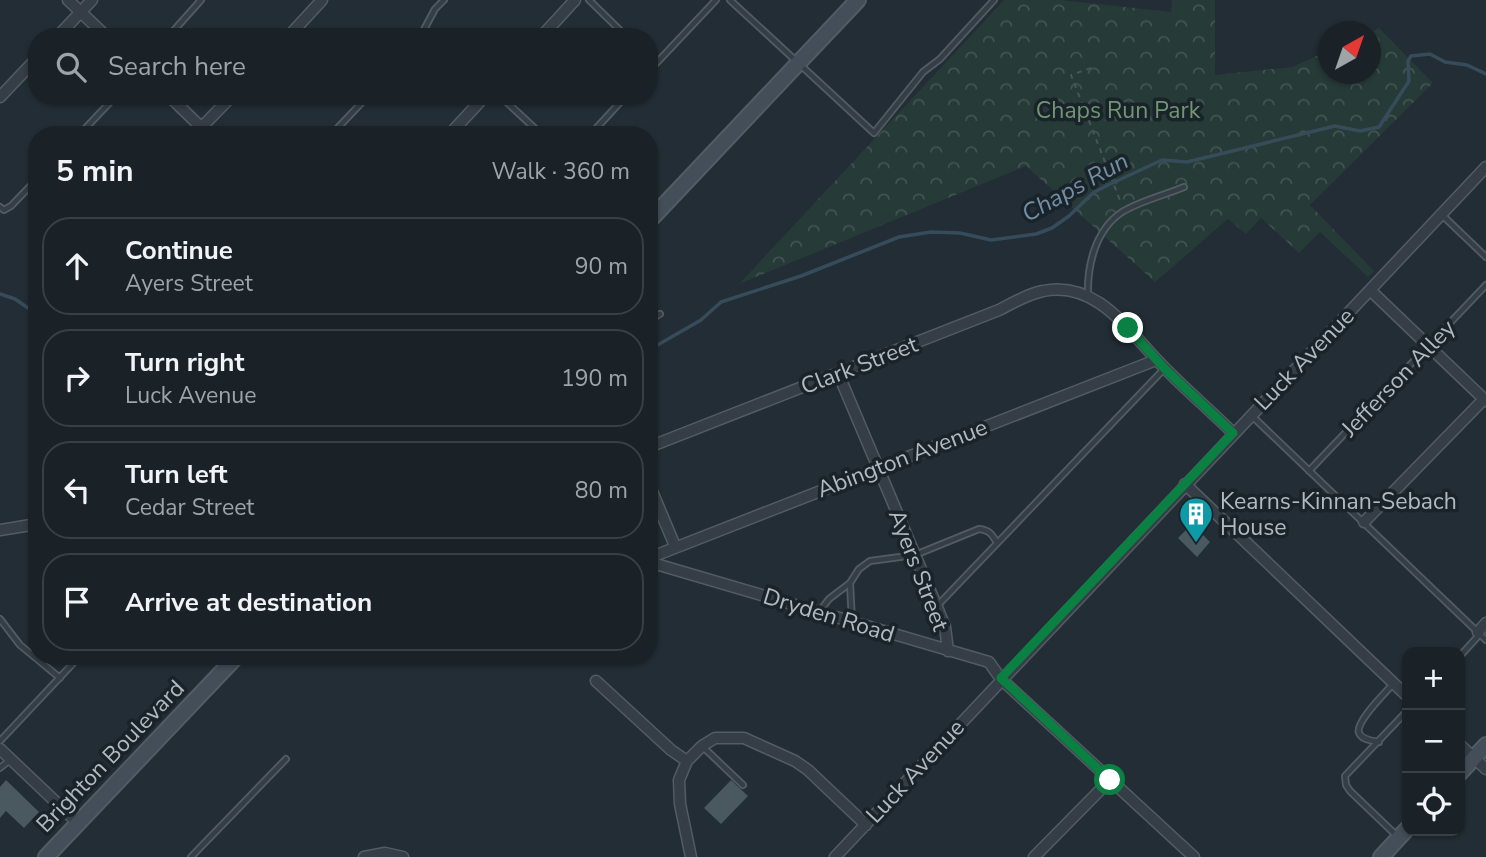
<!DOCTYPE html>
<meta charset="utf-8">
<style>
body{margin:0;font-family:"Nunito Sans",sans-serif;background:#272f34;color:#f1f3f6}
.controls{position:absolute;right:21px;bottom:21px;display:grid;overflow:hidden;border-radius:14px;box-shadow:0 2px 5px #0004}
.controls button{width:63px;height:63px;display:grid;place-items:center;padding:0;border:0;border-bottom:2px solid #383f45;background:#1a2228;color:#f1f3f6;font:35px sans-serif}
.compass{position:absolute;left:1318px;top:21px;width:63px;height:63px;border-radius:50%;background:#1a2228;box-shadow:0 2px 5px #0004;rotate:40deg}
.stop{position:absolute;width:21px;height:21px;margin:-16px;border:5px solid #0b8043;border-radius:50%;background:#fff}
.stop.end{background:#0b8043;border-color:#fff;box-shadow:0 2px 7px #0008}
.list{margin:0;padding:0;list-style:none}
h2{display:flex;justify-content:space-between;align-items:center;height:91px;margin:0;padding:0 28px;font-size:30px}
h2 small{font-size:23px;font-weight:400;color:#9fa4a8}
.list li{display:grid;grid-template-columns:46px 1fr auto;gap:21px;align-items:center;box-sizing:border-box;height:98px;margin:0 14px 14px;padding:0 14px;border:2px solid #383f45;border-radius:28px}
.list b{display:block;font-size:26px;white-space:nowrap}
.list p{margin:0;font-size:23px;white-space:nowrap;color:#9fa4a8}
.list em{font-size:23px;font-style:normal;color:#9fa4a8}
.icon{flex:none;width:38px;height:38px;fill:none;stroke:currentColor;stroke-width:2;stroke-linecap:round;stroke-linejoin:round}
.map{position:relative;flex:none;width:1486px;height:857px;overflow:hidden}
.search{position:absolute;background:#1a2228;box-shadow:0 2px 5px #0004;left:28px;top:28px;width:630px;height:77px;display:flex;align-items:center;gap:18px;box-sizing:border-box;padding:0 24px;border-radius:28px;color:#9fa4a8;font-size:26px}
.panel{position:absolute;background:#1a2228;box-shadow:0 2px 5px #0004;left:28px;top:126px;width:630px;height:539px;border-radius:28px}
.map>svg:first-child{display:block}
.forest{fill:url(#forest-crowns)}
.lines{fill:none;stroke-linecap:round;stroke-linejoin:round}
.stream{stroke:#364c5b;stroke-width:3.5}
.building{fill:#4a5860}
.lane-casing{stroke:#525c63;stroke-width:8}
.street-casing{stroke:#525c63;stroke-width:13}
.secondary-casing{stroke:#525c63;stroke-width:18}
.path{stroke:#455756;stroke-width:2;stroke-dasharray:5 5;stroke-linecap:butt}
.lane{stroke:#353e46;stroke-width:4.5}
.street{stroke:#353e46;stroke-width:10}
.secondary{stroke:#434e58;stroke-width:14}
.route{stroke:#0b8043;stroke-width:9}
.labels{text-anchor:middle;stroke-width:7;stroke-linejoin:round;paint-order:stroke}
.park-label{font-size:23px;fill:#709673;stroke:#1a232a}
.street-label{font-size:23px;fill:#afbac2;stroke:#1a232a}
.poi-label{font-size:23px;fill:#afbac2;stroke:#1a232a;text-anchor:start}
.water-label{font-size:24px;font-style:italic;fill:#728fa4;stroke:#1a232a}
</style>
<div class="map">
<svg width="1486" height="857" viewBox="0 0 1486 857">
<defs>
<pattern id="forest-crowns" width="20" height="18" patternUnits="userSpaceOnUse" patternTransform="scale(1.75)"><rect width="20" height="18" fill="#263a37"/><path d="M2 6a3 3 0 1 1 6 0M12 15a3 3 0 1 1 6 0" fill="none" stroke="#435452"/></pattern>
</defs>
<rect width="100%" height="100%" fill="#222d35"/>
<path class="forest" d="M 1004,0 L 1061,0 L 1171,12 L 1172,0 L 1215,0 L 1215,75 L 1292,67 L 1328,51 L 1328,74 L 1370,74 L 1371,32 L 1379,28 L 1433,83 L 1310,205 L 1374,271 L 1368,277 L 1320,232 L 1299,253 L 1261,218 L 1246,234 L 1228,219 L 1155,282 L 1026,166 L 739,284 Z"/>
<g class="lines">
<path class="stream" d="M 0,294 L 15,299 L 31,310 L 37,310
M 649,350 L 701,320 L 721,302 L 801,276 L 899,237 L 931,232 L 960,233 L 991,240 L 1036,234 L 1052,228 L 1069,216 L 1093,193 L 1108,185 L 1162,160 L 1187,162 L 1335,126 L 1360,131 L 1379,127 L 1409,81 L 1408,61 L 1411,56 L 1430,54 L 1445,62 L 1467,65 L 1486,74"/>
</g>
<path class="building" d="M 1186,530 L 1194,537 L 1196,534 L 1199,536 L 1202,534 L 1210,542 L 1197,557 L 1178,538 Z
M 6,780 L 39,812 L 24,828 L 6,811 L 0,818 L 0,787 Z
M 731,780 L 748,796 L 721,824 L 704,808 Z"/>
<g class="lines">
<g class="lane-casing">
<path id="lane" d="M 589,0 L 627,37
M 730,0 L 874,133 L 923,72 L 940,59 L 994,0
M 168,37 L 201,0
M 420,37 L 435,9 L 444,0
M 649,71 L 716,0
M 500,96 L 542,135
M 79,135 L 116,96
M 331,135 L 368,96
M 590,135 L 626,96
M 0,207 L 4,210 L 11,206 L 37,179
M 1441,214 L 1486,257
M 1088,296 C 1087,266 1095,230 1122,212 C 1140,201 1165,195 1184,187
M 649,321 L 660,314
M 1251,415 L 1486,640
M 1309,471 L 1486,285
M 850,583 L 852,621
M 938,605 L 1164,369
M 819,612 L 829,599 L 850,583 L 859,569 L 870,561 L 915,555 L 979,529 C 989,530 992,534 997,543
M 0,619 L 20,645 L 60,678
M 1460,656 L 1480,634
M 0,741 L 80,656
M 1379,742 C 1373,741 1362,740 1359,733 C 1355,722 1386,692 1393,684
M 703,747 L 743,785
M 0,768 L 10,760
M 1396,835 L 1350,791 L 1346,785 L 1345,776 L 1407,711
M 191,857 L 286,759"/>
</g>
<g class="street-casing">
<path id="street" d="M 68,0 L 107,37
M 57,37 L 92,0
M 288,37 L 322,0
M 541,37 L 575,0
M 169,96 L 209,135
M 0,97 L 37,58
M 194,135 L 232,96
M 449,135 L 485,96
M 1370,290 L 1486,401
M 838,373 L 937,607 L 945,627 L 948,651
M 649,447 L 999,310 C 1013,303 1027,294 1043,291 C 1094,280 1126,327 1156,359 C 1180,385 1208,408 1233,433
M 649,484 L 675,546
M 1185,484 L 1407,696
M 1364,522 L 1484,399
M 0,530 L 37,524
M 649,558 L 1156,360
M 649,562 L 989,662 L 1001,679 L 1194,857
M 1478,632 L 1486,623
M 596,681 L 671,750 L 687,761
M 1460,745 L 1486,769
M 0,749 L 78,823
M 364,857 L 385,853 L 403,857
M 691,857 L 680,804 L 679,780 L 687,761 L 702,746 L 715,738 L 744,738 L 795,761 L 808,770 L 866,825
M 835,857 L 1486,167
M 1034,857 L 1110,780"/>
</g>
<g class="secondary-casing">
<path id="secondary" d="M 649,221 L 858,0
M 1460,773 L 1486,745
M 46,857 L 237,656
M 1381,857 L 1407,829"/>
</g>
<path class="path" d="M 1091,68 L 1071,75 L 1121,203"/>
<use href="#lane" class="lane"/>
<use href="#street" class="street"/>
<use href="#secondary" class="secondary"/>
</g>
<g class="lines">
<path class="route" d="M 1110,780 L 1001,678 L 1233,433 L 1165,369 L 1128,328"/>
</g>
<defs>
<g id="building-pin" transform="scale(1.75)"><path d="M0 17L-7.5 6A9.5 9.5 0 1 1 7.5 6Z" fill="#0f9aa8" stroke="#1a232a"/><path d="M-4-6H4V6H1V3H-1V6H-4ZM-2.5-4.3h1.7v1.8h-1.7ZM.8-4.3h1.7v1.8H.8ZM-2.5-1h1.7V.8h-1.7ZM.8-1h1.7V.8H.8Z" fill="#fff"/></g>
</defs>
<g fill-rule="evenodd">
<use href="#building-pin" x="1196" y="514"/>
</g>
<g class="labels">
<g class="park-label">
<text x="1118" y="118">Chaps Run Park</text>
</g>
<g class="street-label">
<text transform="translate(1304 359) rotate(-46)" y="8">Luck Avenue</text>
<text transform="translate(859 365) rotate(-21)" y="8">Clark Street</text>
<text transform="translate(1398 378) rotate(-46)" y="8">Jefferson Alley</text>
<text transform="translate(902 458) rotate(-21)" y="8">Abington Avenue</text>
<text transform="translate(919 570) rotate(69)" y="8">Ayers Street</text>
<text transform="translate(829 615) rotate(17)" y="8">Dryden Road</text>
<text transform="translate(110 756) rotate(-46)" y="8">Brighton Boulevard</text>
<text transform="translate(915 771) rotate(-47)" y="8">Luck Avenue</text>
</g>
<g class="poi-label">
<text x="1220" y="509">Kearns-Kinnan-Sebach<tspan x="1220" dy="26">House</tspan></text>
</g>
<g class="water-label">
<text transform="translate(1075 187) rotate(-29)" y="8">Chaps Run</text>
</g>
</g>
</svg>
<div class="controls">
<button>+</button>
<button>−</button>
<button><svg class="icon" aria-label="locate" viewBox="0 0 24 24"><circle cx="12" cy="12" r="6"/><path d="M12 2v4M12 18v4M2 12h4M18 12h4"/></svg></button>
</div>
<svg class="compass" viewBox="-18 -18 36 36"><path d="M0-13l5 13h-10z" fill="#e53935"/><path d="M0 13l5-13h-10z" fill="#9fa4a8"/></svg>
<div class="stop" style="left:1110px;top:780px"></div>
<div class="stop end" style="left:1128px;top:328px"></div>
<div class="search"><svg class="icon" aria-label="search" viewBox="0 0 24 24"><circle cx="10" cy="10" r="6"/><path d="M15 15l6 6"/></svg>Search here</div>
<section class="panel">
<h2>5 min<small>Walk · 360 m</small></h2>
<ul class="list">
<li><svg class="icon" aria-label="ahead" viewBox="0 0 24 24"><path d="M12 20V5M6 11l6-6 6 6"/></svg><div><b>Continue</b><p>Ayers Street</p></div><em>90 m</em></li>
<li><svg class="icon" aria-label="right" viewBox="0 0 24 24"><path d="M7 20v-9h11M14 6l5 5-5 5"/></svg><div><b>Turn right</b><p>Luck Avenue</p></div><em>190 m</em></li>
<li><svg class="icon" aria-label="left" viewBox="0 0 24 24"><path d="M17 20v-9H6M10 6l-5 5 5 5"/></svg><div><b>Turn left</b><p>Cedar Street</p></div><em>80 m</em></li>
<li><svg class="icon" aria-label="arrive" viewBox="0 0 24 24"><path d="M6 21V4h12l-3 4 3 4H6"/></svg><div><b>Arrive at destination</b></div></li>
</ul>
</section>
</div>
